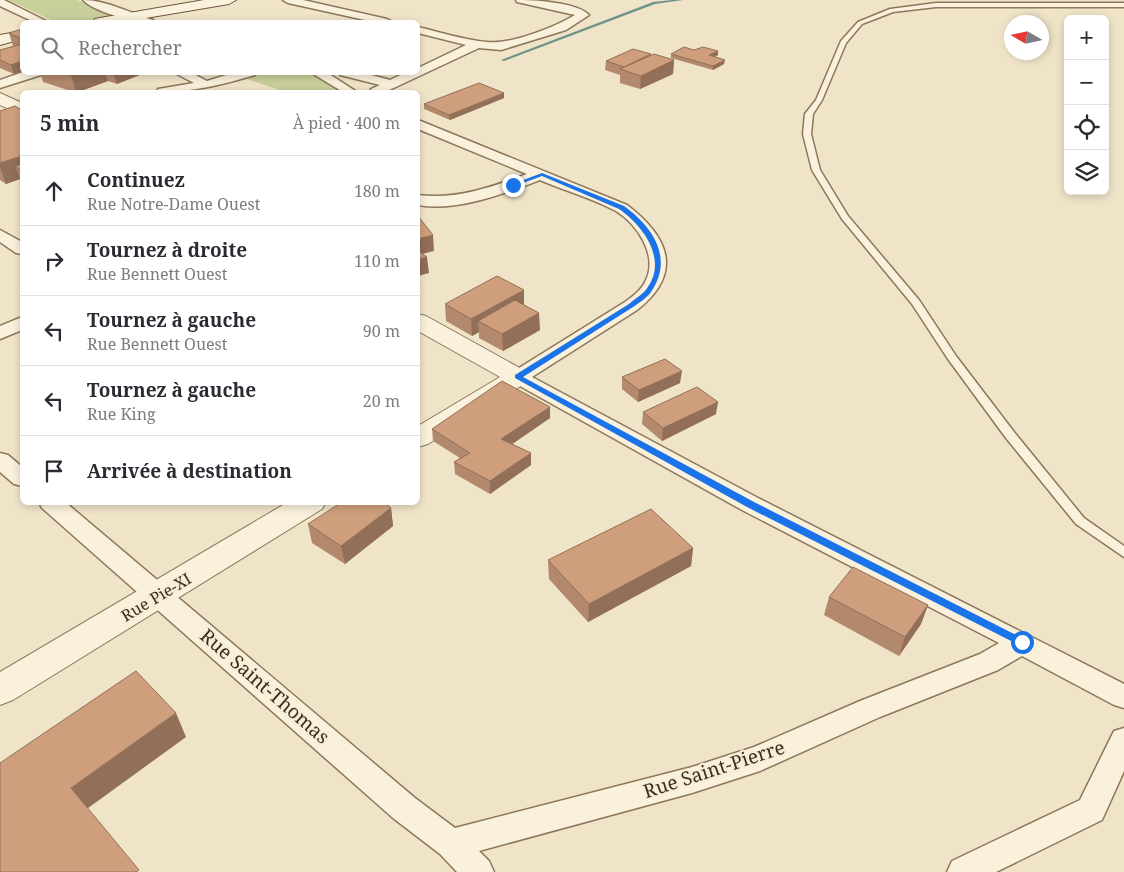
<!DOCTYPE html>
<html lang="fr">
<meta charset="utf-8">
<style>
body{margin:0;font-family:"Noto Serif",serif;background:#f2f2f3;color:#2b2b33}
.controls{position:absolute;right:15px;top:15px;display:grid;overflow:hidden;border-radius:8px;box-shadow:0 2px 8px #0003}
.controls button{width:45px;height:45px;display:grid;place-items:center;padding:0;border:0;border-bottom:1px solid #e1e1e2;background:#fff;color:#2b2b33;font:25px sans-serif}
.compass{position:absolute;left:1004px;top:15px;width:45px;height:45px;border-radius:50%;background:#fff;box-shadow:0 2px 8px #0003;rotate:279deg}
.stop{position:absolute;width:15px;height:15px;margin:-11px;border:4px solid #1a73e8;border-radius:50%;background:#fff}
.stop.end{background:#1a73e8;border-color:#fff;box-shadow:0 1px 5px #0008}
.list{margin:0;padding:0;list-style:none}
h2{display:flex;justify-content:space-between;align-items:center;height:65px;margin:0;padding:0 20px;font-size:21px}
h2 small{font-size:16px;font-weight:400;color:#7c7c81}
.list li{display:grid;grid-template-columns:32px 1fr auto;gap:15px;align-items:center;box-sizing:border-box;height:70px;padding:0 20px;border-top:1px solid #e1e1e2}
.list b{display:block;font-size:19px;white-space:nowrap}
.list p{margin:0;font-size:16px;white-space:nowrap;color:#7c7c81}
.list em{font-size:16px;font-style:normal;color:#7c7c81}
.icon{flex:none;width:28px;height:28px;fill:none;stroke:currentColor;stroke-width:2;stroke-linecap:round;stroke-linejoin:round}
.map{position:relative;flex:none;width:1124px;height:872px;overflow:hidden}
.search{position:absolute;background:#fff;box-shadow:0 2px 8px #0003;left:20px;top:20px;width:400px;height:55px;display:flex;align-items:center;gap:12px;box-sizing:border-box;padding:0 18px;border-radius:8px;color:#7c7c81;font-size:19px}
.panel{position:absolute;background:#fff;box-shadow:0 2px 8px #0003;left:20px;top:90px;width:400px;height:415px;border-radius:8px}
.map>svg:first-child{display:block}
.green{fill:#c9cf9b}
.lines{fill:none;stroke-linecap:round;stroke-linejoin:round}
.stream{fill:#6f938a;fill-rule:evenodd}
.service-casing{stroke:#8d765c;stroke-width:3}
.minor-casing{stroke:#8d765c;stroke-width:3}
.tertiary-casing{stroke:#8d765c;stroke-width:2}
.secondary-casing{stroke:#6f573f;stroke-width:2}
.service{fill:#faf1dc;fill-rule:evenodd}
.minor{fill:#faf1dc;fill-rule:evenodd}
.tertiary{fill:#faf1dc;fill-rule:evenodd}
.secondary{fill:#faf1dc;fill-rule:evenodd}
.wall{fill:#b2896c}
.shaded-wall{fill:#916f58}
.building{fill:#cf9f7d;stroke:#916f58}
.route{fill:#1a73e8}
.labels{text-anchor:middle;stroke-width:4.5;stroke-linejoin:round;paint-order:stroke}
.street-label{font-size:16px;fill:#3d2e20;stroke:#f7eed8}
.near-street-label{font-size:19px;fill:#3d2e20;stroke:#f7eed8}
</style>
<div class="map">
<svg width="1124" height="872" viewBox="0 0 1124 872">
<rect width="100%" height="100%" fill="#f0e4c8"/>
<path class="green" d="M 9,0 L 77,0 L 117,16 L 81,22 L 55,22 Z
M 264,73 L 310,73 L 345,92 L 285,92 L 247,79 Z"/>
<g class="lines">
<path class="stream" d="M 672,0 L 683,0 L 655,4 L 504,61 L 501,60 L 653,2 Z"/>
<g class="service-casing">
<path id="service" d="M 936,3 L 1124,3 L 1124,7 L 936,7 L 893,12 L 862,24 L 846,43 L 822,100 L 813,114 L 811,134 L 820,170 L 848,216 L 919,300 L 956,356 L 1014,432 L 1084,518 L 1124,546 L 1124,557 L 1076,524 L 1006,438 L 948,359 L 912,304 L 842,219 L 812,170 L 803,134 L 805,114 L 816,100 L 841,41 L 858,22 L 890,9 Z"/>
</g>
<g class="minor-casing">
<path id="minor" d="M 0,0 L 4,0 L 48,22 L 34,22 L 0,6 Z
M 83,0 C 107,0 129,13 153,20 L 155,22 C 138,24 94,12 83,0 Z
M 283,0 L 303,0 L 387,19 L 393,22 L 374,22 L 288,3 Z
M 516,0 C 533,0 577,2 589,15 L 566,30 L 501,50 L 479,48 L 385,92 L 370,92 L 371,89 L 380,85 L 340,75 L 338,72 L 360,72 L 390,80 L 407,72 L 418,72 L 418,68 L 466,45 L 418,33 L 418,27 C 440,32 464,40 487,42 C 510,45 555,27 575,15 L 517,2 Z
M 23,72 L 43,72 L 41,75 L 0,88 L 0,80 Z
M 173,72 L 190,72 L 207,81 L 236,72 L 257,72 L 255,75 C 221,85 193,92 157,92 L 158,89 L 194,83 Z
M 310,72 L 326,72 L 357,92 L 343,92 Z
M 418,120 L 627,205 C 669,237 684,273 637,310 L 532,377 L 758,498 L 1124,684 L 1124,708 L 1114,705 L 1022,656 L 998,670 L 880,717 L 760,771 L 692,793 L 479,851 L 489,861 L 494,872 L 457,872 L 440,854 L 393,818 L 42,508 L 39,502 L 65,502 L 415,798 L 455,828 L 692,767 L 754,747 L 860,701 L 980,654 L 999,643 L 742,510 L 511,381 L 508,377 L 511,373 L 625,302 C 633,296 642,290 646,280 C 658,255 637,224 616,211 C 594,199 563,190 540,180 C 503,194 457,212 418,205 L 418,195 C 455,200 492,187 527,174 L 418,129 Z
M 0,230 L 22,242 L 22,254 L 16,253 L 0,242 Z
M 22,317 L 22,330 L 0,339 L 0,326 Z
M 0,453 L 8,455 L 22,467 L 22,486 L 14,484 L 0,472 Z
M 1124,728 L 1124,771 L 1102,820 L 996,872 L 947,872 L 952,861 L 1080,800 L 1114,731 Z"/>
</g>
<g class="tertiary-casing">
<path id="tertiary" d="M 0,93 L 22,103 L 22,115 L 0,105 Z
M 418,314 L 426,316 L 527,372 L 531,377 L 527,382 L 428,444 L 418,447 L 418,426 L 500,377 L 418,331 Z
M 288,502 L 326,502 L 322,509 L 13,700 L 0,705 L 0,672 Z"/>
</g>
<g class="secondary-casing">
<path id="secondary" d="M 204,0 L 236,0 L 229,4 L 122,22 L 93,22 L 95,19 L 100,18 Z
M 22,31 L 22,39 L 0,45 L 0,35 Z"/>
</g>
<use href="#service" class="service"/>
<use href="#minor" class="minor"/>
<use href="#tertiary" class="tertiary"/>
<use href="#secondary" class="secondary"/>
</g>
<path class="wall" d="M 22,29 L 22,71 L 14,74 L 0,68 L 0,50 L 13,46 L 9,33 Z
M 651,54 L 651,55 L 674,60 L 673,74 L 640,89 L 620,83 L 620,75 L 605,70 L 606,61 Z
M 671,54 L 718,55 L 715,57 L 724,64 L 713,70 L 671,58 Z
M 40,72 L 141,72 L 142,74 L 117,84 L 108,81 L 78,92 L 74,92 L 43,82 Z
M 504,98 L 450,120 L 424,109 L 424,104 Z
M 22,110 L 22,183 L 21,182 L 20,179 L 6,184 L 0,180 L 0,111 Z
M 524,290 L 524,305 L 540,330 L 503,351 L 479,338 L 479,332 L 472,336 L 446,321 L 445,304 Z
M 622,377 L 680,383 L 638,402 L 622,389 Z
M 643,412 L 716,414 L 662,441 L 642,424 Z
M 550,418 L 512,444 L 531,453 L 531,465 L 490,494 L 455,474 L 454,462 L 460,458 L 433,441 L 432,429 Z
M 391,508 L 393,526 L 345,564 L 312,543 L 308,524 Z
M 693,548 L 691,566 L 588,622 L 549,579 L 548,560 Z
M 829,597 L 928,605 L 921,624 L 899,656 L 824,615 Z"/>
<path class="shaded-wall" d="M 22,37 L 22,46 L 20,38 Z
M 718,51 L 718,55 L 709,60 L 709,55 Z
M 674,60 L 673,74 L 640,89 L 641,76 Z
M 725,60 L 724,64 L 713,70 L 713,66 Z
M 22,61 L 22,71 L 14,74 L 11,65 Z
M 79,72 L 105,72 L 108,81 L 78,92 L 76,92 L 71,75 Z
M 113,72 L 141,72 L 142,74 L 117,84 Z
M 504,93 L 504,98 L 450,120 L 449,115 Z
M 22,156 L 22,171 L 15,166 L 20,179 L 6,184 L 0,167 L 0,163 Z
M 433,235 L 434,251 L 418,255 L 418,239 Z
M 427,257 L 429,273 L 418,276 L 418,259 Z
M 524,290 L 524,307 L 478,321 L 479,332 L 472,336 L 471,319 Z
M 539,313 L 540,330 L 503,351 L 502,334 Z
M 682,371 L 680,383 L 638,402 L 639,390 Z
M 718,402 L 716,414 L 662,441 L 663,428 Z
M 550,407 L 550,418 L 502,451 L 501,439 Z
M 531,453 L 531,465 L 490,494 L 490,481 Z
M 391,508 L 393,526 L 345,564 L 341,546 Z
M 693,548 L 691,566 L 588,622 L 589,604 Z
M 928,605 L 921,624 L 899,656 L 905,637 Z
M 176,713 L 186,737 L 84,811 L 71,788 Z"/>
<path class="building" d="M 22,29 L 22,37 L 20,38 L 9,33 Z
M 22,44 L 22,61 L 11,65 L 0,60 L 0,50 Z
M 684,47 L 694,50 L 703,47 L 718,51 L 709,55 L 725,60 L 713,66 L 671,54 Z
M 633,49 L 651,54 L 624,67 L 606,61 Z
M 654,54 L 674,60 L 641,76 L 620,69 Z
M 63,72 L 79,72 L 71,75 Z
M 479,83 L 504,93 L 449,115 L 424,104 Z
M 15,106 L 22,110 L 22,156 L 0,163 L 0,111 Z
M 22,164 L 22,171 L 15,166 Z
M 418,216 L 433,235 L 418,239 Z
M 418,251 L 427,257 L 418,259 Z
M 497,276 L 524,290 L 471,319 L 445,304 Z
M 515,300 L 539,313 L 502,334 L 478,321 Z
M 665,359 L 682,371 L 639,390 L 622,377 Z
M 502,381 L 550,407 L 501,439 L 531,453 L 490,481 L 454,462 L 470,453 L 432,429 Z
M 697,387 L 718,402 L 663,428 L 643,412 Z
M 342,502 L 384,502 L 391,508 L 341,546 L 308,524 Z
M 651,509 L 693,548 L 589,604 L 548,560 Z
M 853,567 L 928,605 L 905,637 L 829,597 Z
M 136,671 L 176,713 L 71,788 L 139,870 L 136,872 L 0,872 L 0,763 Z"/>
<path class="route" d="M 542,173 L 624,206 C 653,227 674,258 651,292 C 647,298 639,303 633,307 L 523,377 L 754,502 L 1026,640 L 1026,645 L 1019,645 L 747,507 L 515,378 L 515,375 L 629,304 C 633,300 640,296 644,292 C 670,263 645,227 619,209 L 542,176 L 515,186 L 510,185 Z"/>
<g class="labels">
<g class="street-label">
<text transform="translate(156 597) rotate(-31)" y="6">Rue Pie-XI</text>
</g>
<g class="near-street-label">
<text transform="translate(265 686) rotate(41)" y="7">Rue Saint-Thomas</text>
<text transform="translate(714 769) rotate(-18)" y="7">Rue Saint-Pierre</text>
</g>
</g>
</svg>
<div class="controls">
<button>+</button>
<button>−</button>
<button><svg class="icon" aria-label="locate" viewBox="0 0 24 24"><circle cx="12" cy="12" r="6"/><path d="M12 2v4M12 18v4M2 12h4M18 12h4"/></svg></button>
<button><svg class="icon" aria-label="layers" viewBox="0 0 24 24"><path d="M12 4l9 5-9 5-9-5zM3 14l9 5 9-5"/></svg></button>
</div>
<svg class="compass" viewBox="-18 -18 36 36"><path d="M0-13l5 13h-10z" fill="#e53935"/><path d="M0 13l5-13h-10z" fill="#7c7c81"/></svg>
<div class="stop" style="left:1022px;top:642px"></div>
<div class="stop end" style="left:513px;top:185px"></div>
<div class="search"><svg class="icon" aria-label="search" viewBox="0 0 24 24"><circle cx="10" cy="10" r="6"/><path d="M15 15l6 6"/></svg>Rechercher</div>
<section class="panel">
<h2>5 min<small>À pied · 400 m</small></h2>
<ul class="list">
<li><svg class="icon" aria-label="ahead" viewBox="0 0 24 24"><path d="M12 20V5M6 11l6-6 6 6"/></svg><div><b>Continuez</b><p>Rue Notre-Dame Ouest</p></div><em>180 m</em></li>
<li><svg class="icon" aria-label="right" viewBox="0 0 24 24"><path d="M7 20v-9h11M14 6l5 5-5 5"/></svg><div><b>Tournez à droite</b><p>Rue Bennett Ouest</p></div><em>110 m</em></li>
<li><svg class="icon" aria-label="left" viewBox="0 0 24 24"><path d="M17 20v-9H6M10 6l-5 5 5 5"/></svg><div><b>Tournez à gauche</b><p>Rue Bennett Ouest</p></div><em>90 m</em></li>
<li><svg class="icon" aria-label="left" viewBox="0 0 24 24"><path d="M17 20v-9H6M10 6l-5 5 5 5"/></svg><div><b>Tournez à gauche</b><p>Rue King</p></div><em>20 m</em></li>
<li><svg class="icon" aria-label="arrive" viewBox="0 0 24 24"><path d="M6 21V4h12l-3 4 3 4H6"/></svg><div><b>Arrivée à destination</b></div></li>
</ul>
</section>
</div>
